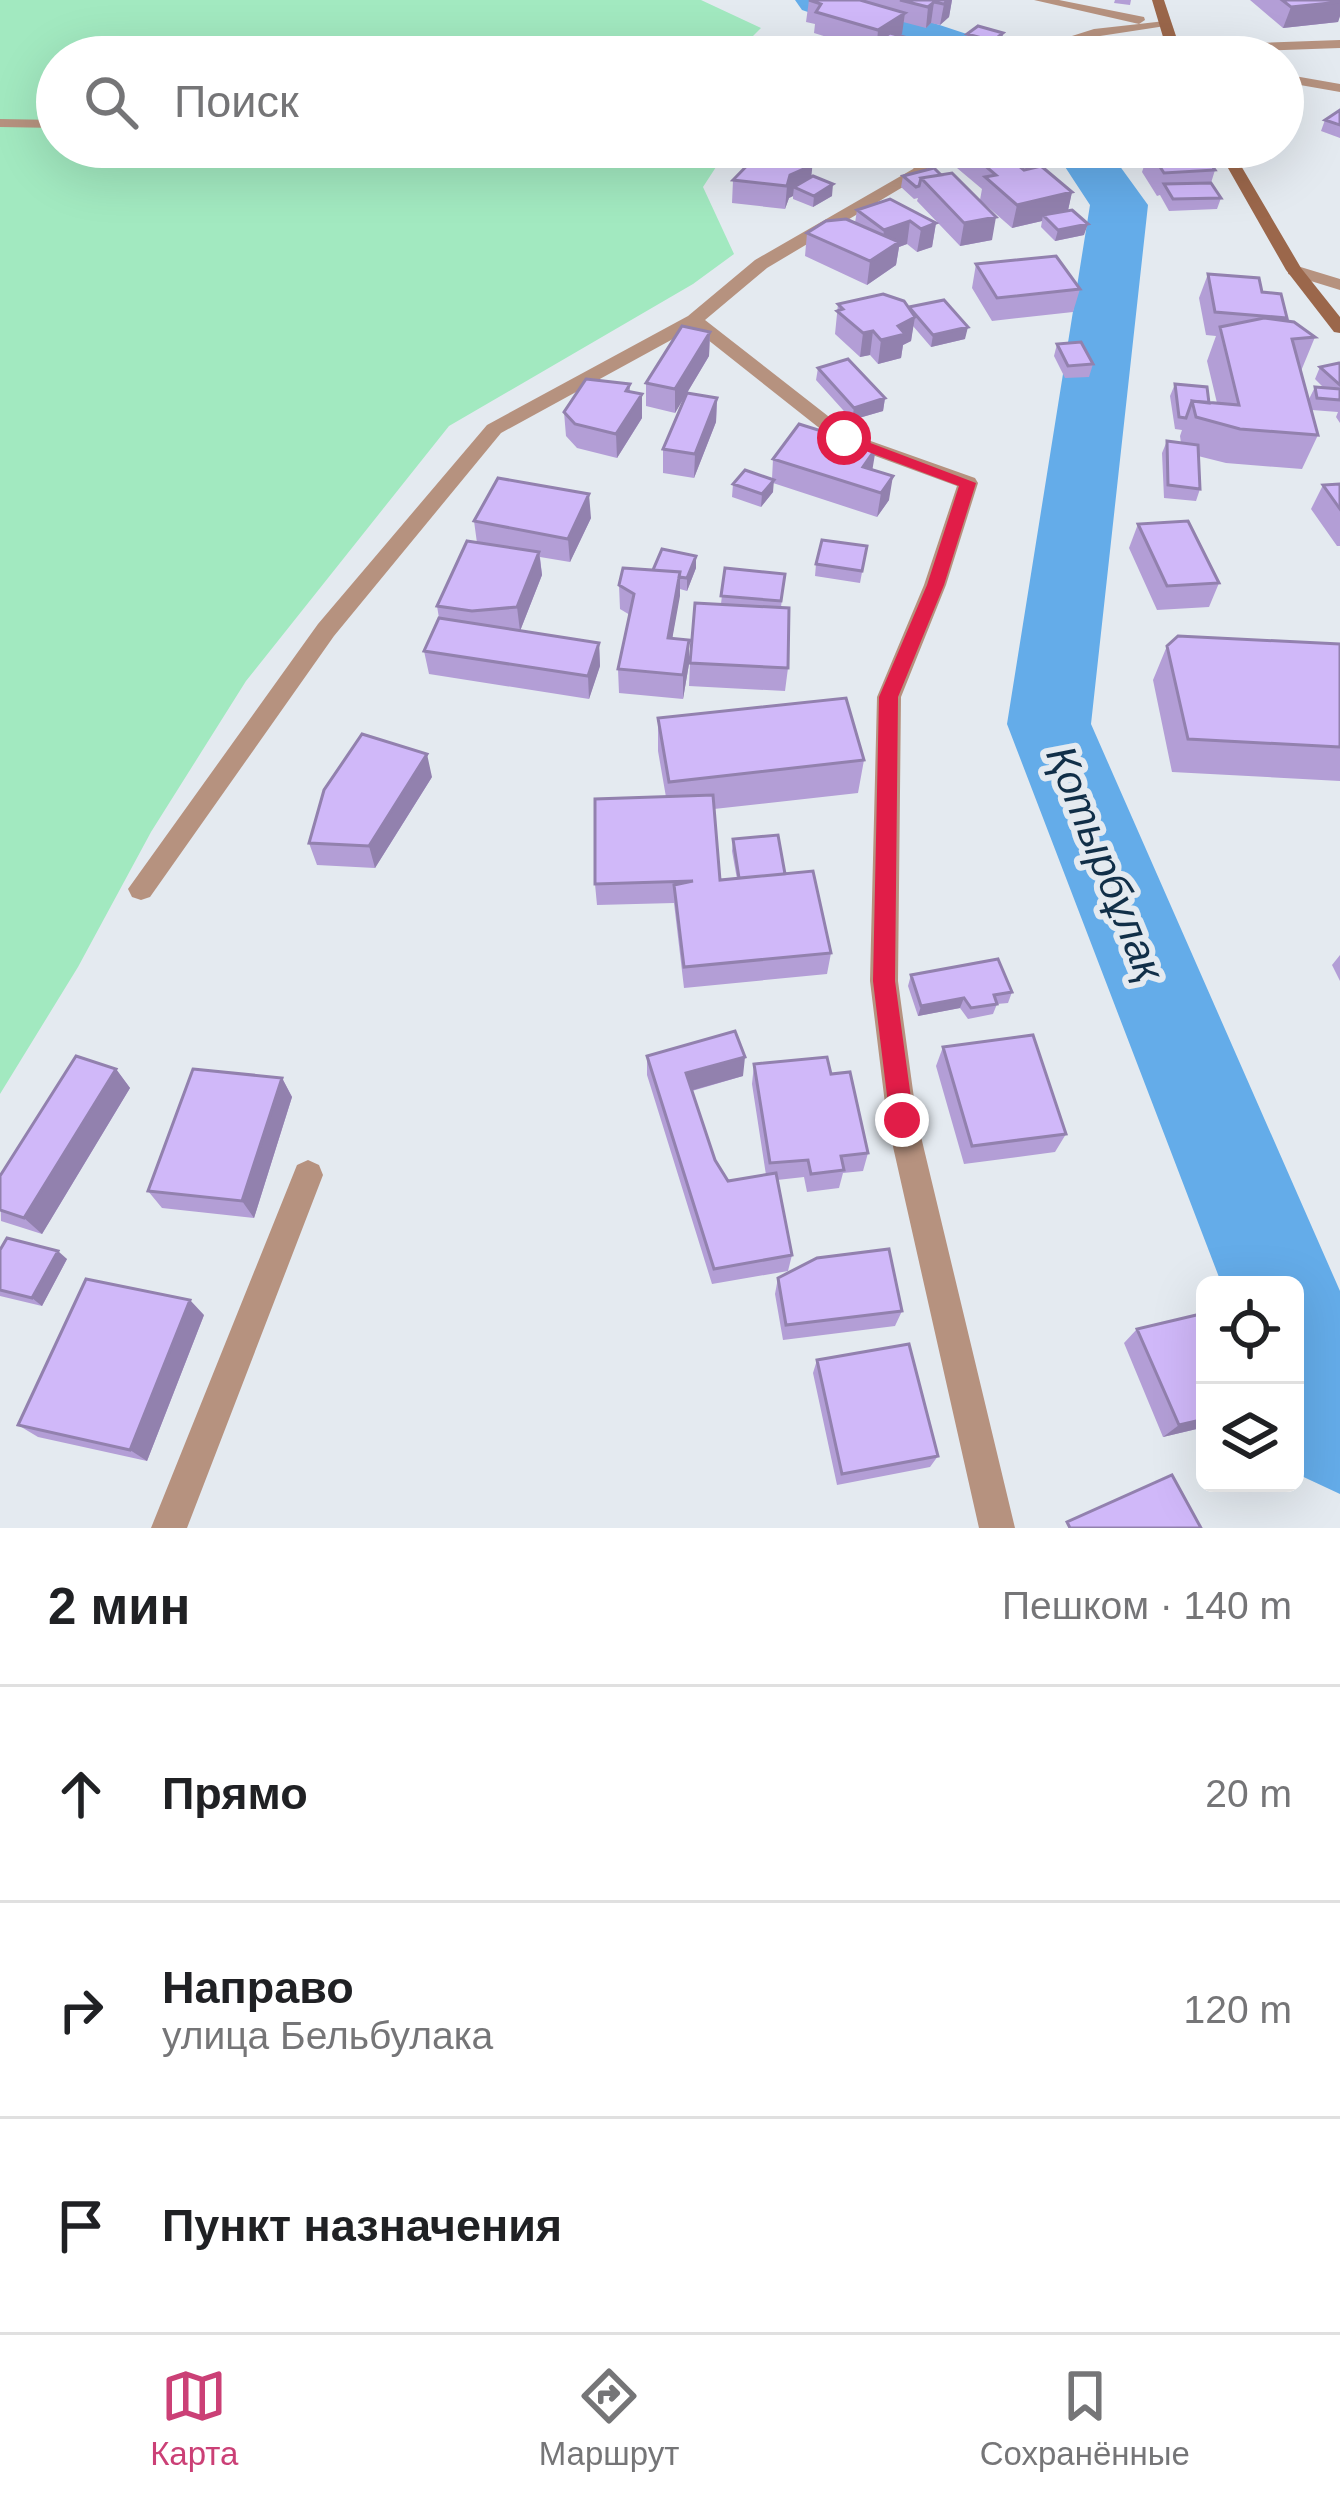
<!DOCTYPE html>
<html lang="ru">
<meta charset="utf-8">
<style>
body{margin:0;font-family:Arial,sans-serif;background:#f2f2f2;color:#202124}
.controls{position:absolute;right:36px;bottom:36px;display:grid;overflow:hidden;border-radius:18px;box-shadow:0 12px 48px #0002}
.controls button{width:108px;height:108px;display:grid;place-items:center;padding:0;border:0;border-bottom:3px solid #e0e0e0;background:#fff;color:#202124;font:60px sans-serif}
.stop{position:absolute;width:36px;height:36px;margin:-27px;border:9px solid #e11d48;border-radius:50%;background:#fff}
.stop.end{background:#e11d48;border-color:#fff;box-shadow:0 3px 12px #0008}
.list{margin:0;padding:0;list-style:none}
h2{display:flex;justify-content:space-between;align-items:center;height:156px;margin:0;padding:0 48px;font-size:51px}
h2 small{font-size:39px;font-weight:400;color:#757577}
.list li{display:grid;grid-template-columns:78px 1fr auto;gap:36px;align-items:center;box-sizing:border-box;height:216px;padding:0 48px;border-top:3px solid #e0e0e0}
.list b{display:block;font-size:45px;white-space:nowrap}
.list p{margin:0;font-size:39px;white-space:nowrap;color:#757577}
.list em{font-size:39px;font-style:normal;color:#757577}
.icon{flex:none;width:66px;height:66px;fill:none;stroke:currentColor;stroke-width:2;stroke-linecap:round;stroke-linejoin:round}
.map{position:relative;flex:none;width:1340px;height:1528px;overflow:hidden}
.search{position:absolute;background:#fff;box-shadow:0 12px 48px #0002;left:36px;right:36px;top:36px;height:132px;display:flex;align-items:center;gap:30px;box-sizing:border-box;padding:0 42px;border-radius:66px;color:#757577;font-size:45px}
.sheet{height:804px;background:#fff}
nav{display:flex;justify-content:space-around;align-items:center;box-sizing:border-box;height:168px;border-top:3px solid #e0e0e0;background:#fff;font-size:33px;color:#757577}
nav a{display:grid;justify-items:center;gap:6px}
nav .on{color:#cb4076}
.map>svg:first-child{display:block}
.green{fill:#a2e9c0}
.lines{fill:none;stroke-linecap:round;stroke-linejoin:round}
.river{fill:#64ace9;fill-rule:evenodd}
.lane{fill:#b6927f;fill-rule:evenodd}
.street{fill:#b6927f;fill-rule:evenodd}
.secondary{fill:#9b674b;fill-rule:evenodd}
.wall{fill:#b39ed6}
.shaded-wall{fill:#9281ae}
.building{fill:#d0b8f9;stroke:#9281ae;stroke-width:3}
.route{fill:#e11d48}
.labels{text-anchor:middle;stroke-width:12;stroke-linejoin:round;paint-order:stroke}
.water-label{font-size:42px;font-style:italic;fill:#112f48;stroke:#e4eaf0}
</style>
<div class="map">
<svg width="1340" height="1528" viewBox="0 0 1340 1528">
<rect width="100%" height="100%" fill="#e4eaf0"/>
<path class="green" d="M 0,0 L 701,0 L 761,28 L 732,57 L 57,57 L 57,147 L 729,147 L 703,187 L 734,254 L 693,284 L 449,426 L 246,681 L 151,832 L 78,967 L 0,1094 Z"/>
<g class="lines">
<path class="river" d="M 795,0 L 864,0 L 991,42 L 998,52 L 995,57 L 941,57 L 802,10 Z
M 1052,147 L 1106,147 L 1148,205 L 1091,724 L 1340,1291 L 1340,1494 L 1295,1473 L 1295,1285 L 1222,1285 L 1007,724 L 1090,205 Z"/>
<path class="lane" d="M 1340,40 L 1340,48 L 1174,54 L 1167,50 L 1174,46 Z
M 0,119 L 57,120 L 57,128 L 0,127 Z"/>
<path class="street" d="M 1034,0 L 1059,0 L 1144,17 L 1145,20 L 1139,24 L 1165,21 L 1172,25 L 1100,36 L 1028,57 L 1006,57 L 1094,29 L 1139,24 Z
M 1283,74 L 1340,84 L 1340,92 L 1283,82 Z
M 928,147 L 942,147 L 923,175 L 767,268 L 705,320 L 851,434 L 975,478 L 978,483 L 946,585 L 901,697 L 898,981 L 917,1120 L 1015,1528 L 979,1528 L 887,1120 L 870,981 L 877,697 L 924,585 L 957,486 L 837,442 L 693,328 L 501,433 L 334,636 L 150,897 L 141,900 L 132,897 L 128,889 L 318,624 L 487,425 L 688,316 L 755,260 L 913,169 Z
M 1294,265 L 1340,279 L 1340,290 L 1288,274 L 1288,266 Z
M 308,1160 L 319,1165 L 323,1175 L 187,1528 L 151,1528 L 297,1165 Z"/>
<path class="secondary" d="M 1152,0 L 1164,0 L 1183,57 L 1169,57 Z
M 1216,147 L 1230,147 L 1301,268 L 1340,317 L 1340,333 L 1334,332 L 1286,270 Z"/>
</g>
<path class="wall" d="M 952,0 L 949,17 L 940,25 L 931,23 L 926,28 L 903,22 L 900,35 L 929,44 L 928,55 L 924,57 L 888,57 L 875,53 L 875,52 L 814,33 L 815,24 L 806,22 L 809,0 Z
M 1115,0 L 1131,0 L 1130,5 L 1114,3 Z
M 1250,0 L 1340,0 L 1340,16 L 1338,22 L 1283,28 Z
M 1003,33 L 1001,44 L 991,52 L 965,45 L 967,34 Z
M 1340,110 L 1340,138 L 1321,131 L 1325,120 Z
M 765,147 L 815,147 L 805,154 L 811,177 L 832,196 L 813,207 L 793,199 L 793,196 L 789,198 L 785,209 L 732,203 L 733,180 Z
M 961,147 L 995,147 L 1024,170 L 1072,192 L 1068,210 L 1084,235 L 1055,241 L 1041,227 L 1042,221 L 1012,228 L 980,200 L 982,189 L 957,168 Z
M 1121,147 L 1201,147 L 1200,150 L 1215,170 L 1211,183 L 1221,198 L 1217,209 L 1169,211 L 1160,195 L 1157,196 L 1142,172 L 1144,166 L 1131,166 Z
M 934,168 L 992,240 L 960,246 L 917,201 L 918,198 L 914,199 L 901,187 L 903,176 Z
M 857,210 L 936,223 L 932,247 L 917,252 L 907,244 L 899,247 L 896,265 L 867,285 L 805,256 L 807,233 L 855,223 Z
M 976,264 L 1080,289 L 1073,312 L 992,321 L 972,288 Z
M 1208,274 L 1262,292 L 1287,318 L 1286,321 L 1315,337 L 1301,371 L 1318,435 L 1302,469 L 1226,463 L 1198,456 L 1200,489 L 1196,501 L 1164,498 L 1162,453 L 1167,441 L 1181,443 L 1180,436 L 1182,430 L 1175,429 L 1170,396 L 1175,384 L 1209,403 L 1217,403 L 1207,361 L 1216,336 L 1206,335 L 1199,298 Z
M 838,304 L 909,309 L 965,339 L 931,347 L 913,326 L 911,341 L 903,345 L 901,358 L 878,364 L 870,355 L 860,357 L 835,334 Z
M 710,332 L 709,356 L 687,393 L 717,398 L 716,422 L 694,478 L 663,473 L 663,449 L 686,394 L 675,413 L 646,406 L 646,383 Z
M 1057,344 L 1093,364 L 1089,377 L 1065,378 L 1054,356 Z
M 1340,363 L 1340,423 L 1336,417 L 1338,412 L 1312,410 L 1309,399 L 1315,387 L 1324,388 L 1315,379 L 1320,367 Z
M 818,368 L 885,398 L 883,411 L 852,420 L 816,380 Z
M 630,384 L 630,392 L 642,418 L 617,458 L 577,448 L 566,436 L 564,412 Z
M 773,459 L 873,469 L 889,500 L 877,517 L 773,483 L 773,492 L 761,507 L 732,497 L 733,484 L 772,479 Z
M 1340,484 L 1340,546 L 1337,546 L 1311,509 L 1323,485 Z
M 591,518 L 570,562 L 540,557 L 542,575 L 520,631 L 599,643 L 600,666 L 589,699 L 429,674 L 424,651 L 439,618 L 437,606 L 477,543 L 474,521 Z
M 1138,524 L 1219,583 L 1209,607 L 1157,610 L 1129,548 Z
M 867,546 L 860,583 L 815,576 L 816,564 Z
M 696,556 L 696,568 L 687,591 L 680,589 L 672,639 L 689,640 L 689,664 L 683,699 L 619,693 L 618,669 L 630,615 L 620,609 L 619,585 L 653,570 Z
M 725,568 L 785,574 L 781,607 L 788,668 L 785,691 L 689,686 L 690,663 L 721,604 Z
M 1340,644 L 1340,781 L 1172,772 L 1153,680 L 1167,646 Z
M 658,718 L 864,760 L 858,793 L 714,809 L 720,880 L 737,879 L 732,851 L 733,839 L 785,874 L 831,953 L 827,974 L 684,988 L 674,903 L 597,905 L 595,884 L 666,797 L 658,751 Z
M 432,777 L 375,868 L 317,865 L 309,843 Z
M 1340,955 L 1340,981 L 1332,965 Z
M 911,975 L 1012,992 L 1008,1003 L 997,1004 L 993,1014 L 968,1019 L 960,1008 L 918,1016 L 908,986 Z
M 943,1047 L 1066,1134 L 1055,1152 L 964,1164 L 936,1066 Z
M 647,1056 L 743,1076 L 692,1091 L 715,1160 L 728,1181 L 766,1175 L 752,1084 L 754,1064 L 831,1074 L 868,1153 L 863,1171 L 843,1173 L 839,1188 L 807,1192 L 804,1177 L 777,1180 L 792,1255 L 788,1271 L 712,1284 L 647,1075 Z
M 116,1069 L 130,1088 L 42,1234 L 1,1221 L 0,1176 Z
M 282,1078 L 292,1097 L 254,1218 L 162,1208 L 148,1191 Z
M 0,1250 L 67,1259 L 42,1306 L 0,1296 Z
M 778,1278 L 902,1311 L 895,1326 L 783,1340 L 775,1294 Z
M 1205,1313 L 1205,1427 L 1163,1437 L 1124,1343 L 1137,1329 Z
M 204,1315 L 147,1461 L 38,1437 L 18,1425 Z
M 817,1360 L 938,1456 L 930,1467 L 837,1485 L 813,1373 Z"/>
<path class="shaded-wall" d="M 948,0 L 952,0 L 949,17 L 940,25 L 944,4 Z
M 934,2 L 931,23 L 926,28 L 928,7 Z
M 1340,2 L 1340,16 L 1338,22 L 1283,28 L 1291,7 Z
M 905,13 L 902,34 L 886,45 L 877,42 L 878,30 Z
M 1003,33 L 1001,44 L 991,52 L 993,41 Z
M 929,44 L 928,55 L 924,57 L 915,57 L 916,53 Z
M 789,147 L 815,147 L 787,167 Z
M 813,159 L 811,181 L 794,187 L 793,196 L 789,198 L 785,209 L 787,186 L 790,175 Z
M 833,184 L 832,196 L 813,207 L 814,196 Z
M 1072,192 L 1067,215 L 1043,215 L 1042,221 L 1012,228 L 1017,205 Z
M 996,217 L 992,240 L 960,246 L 964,223 Z
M 910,221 L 907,244 L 899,247 L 896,265 L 867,285 L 870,261 L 881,253 L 884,230 Z
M 936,223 L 932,247 L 917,252 L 921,229 Z
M 1088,224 L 1084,235 L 1055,241 L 1058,230 Z
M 915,317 L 911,341 L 903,345 L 901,358 L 878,364 L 881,340 L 898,326 Z
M 968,327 L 965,339 L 931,347 L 933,335 Z
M 873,331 L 870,355 L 860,357 L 863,333 Z
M 710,332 L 709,356 L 675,413 L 675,389 Z
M 642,394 L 642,418 L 617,458 L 616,434 Z
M 717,398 L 716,422 L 694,478 L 695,454 Z
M 885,398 L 883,411 L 852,420 L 854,408 Z
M 876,448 L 872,472 L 863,467 Z
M 893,476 L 889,500 L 877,517 L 881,493 Z
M 774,480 L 773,492 L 761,507 L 762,494 Z
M 589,494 L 591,518 L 570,562 L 568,539 Z
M 539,552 L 542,575 L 520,631 L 517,607 Z
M 696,556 L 696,568 L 687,591 L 687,578 Z
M 680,572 L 680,596 L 668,662 L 668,638 Z
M 689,640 L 689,664 L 683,699 L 683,675 Z
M 599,643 L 600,666 L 589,699 L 588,676 Z
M 427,754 L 432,777 L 375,868 L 369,846 Z
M 964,998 L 960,1008 L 918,1016 L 921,1006 Z
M 745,1057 L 743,1076 L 686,1092 L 686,1073 Z
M 116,1069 L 130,1088 L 42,1234 L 24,1218 Z
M 282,1078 L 292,1097 L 254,1218 L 242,1201 Z
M 58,1251 L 67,1259 L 42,1306 L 32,1298 Z
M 190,1300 L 204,1315 L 147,1461 L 130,1450 Z
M 1205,1419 L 1205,1427 L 1163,1437 L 1179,1425 Z"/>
<path class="building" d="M 809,0 L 860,0 L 905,13 L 878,30 L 816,12 L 821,4 Z
M 900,0 L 948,0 L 944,4 L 934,2 L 928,7 Z
M 1282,0 L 1340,0 L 1340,2 L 1291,7 Z
M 978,26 L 1003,33 L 993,41 L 967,34 Z
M 890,33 L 929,44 L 916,53 L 877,42 Z
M 1117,45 L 1127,57 L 1088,57 L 1080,47 Z
M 1340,110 L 1340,125 L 1325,120 Z
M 765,147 L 792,147 L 813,159 L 808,167 L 790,175 L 787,186 L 733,180 Z
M 963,147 L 995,147 L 1024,170 L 1041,166 L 1072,192 L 1017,205 L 985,177 L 996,175 Z
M 1199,147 L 1215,170 L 1164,173 L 1149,150 Z
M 934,168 L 941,175 L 921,178 L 919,186 L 916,187 L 903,176 Z
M 952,173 L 996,217 L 964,223 L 921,178 Z
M 813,176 L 833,184 L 814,196 L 794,187 Z
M 1211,183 L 1221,198 L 1173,199 L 1164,184 Z
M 890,199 L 936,223 L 921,229 L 910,221 L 884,230 L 857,210 Z
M 1072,210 L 1088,224 L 1058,230 L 1043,215 Z
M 846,219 L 899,242 L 870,261 L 807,233 L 826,221 Z
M 1056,256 L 1080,289 L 997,298 L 976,264 Z
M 1208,274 L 1259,278 L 1262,292 L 1281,294 L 1287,318 L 1215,312 Z
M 883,294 L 904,301 L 915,317 L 898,326 L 905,334 L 881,340 L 873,331 L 863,333 L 837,311 L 843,309 L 838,304 Z
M 944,300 L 968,327 L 933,335 L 909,307 Z
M 1264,318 L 1294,322 L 1315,337 L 1292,339 L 1318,435 L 1240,429 L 1196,417 L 1192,401 L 1239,405 L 1220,327 Z
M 682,326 L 710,332 L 675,389 L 646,383 Z
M 1081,342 L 1093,364 L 1068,366 L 1057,344 Z
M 848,359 L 885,398 L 854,408 L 818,368 Z
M 1339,363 L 1340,363 L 1340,385 L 1320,367 Z
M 586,379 L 630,384 L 626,391 L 642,394 L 616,434 L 575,424 L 564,412 Z
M 1175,384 L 1207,387 L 1209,403 L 1192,401 L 1186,418 L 1179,417 Z
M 1315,387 L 1340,389 L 1340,400 L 1317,398 Z
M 687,393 L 717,398 L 695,454 L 663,449 Z
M 799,424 L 876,448 L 863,467 L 893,476 L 881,493 L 773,459 Z
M 1167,441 L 1198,445 L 1200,489 L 1168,485 Z
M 745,470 L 774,480 L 762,494 L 733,484 Z
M 498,478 L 589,494 L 568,539 L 474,521 Z
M 1340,484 L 1340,509 L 1323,485 Z
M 1188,521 L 1219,583 L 1167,586 L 1138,524 Z
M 822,540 L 867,546 L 862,571 L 816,564 Z
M 467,541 L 539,552 L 517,607 L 472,611 L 437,606 Z
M 662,549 L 696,556 L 687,578 L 679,577 L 680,572 L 653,570 Z
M 623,568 L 680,572 L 668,638 L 689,640 L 683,675 L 618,669 L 634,594 L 619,585 Z
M 725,568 L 785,574 L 781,601 L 721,596 Z
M 695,603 L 789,608 L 788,668 L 690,663 Z
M 439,618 L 599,643 L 588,676 L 424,651 Z
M 1178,636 L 1340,644 L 1340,747 L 1188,739 L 1167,646 Z
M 846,698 L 864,760 L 669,782 L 658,718 Z
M 362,734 L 427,754 L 369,846 L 309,843 L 324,790 Z
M 713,795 L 720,880 L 813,871 L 831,953 L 684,967 L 674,885 L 693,881 L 595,884 L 595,799 Z
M 778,835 L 785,874 L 739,878 L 733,839 Z
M 998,959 L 1012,992 L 994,995 L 997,1004 L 971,1008 L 964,998 L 921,1006 L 911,975 Z
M 735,1031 L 745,1057 L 686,1073 L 715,1160 L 728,1181 L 776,1173 L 792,1255 L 714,1269 L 647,1056 Z
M 1033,1035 L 1066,1134 L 972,1146 L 943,1047 Z
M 76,1056 L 116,1069 L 24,1218 L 0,1210 L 0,1176 Z
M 827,1057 L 831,1074 L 850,1072 L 868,1153 L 841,1156 L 844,1170 L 811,1174 L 808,1160 L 770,1163 L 754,1064 Z
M 193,1069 L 282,1078 L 242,1201 L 148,1191 Z
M 7,1238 L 58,1251 L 32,1298 L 0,1290 L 0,1250 Z
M 889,1249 L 902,1311 L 786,1325 L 778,1278 L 817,1258 Z
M 86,1279 L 190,1300 L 130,1450 L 18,1425 Z
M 1205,1313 L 1205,1419 L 1179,1425 L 1137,1329 Z
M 909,1344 L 938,1456 L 842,1474 L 817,1360 Z
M 1172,1475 L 1201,1528 L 1070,1528 L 1067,1522 Z"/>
<path class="route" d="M 844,433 L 976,483 L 944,585 L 898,697 L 895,981 L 914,1120 L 902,1132 L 890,1120 L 873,981 L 879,697 L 927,585 L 959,486 L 839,441 L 839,434 Z"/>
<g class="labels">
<g class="water-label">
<text transform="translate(1106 863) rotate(68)" y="15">Қотырбұлақ</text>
</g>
</g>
</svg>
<div class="controls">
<button><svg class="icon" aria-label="locate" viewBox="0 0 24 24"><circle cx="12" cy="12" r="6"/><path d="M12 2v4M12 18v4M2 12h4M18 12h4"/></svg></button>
<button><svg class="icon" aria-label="layers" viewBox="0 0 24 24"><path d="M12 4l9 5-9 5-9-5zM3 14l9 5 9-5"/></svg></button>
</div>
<div class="stop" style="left:844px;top:438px"></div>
<div class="stop end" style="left:902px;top:1120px"></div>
<div class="search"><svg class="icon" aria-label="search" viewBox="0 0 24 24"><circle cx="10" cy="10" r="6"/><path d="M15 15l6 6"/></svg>Поиск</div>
</div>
<section class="sheet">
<h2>2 мин<small>Пешком · 140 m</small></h2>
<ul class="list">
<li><svg class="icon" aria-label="ahead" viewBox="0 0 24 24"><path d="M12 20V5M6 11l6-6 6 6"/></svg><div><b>Прямо</b></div><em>20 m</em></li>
<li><svg class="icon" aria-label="right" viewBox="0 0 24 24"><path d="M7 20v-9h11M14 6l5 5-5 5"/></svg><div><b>Направо</b><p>улица Бельбулака</p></div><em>120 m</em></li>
<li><svg class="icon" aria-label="arrive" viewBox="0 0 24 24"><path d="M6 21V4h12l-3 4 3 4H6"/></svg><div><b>Пункт назначения</b></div></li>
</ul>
</section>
<nav>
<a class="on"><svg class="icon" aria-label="map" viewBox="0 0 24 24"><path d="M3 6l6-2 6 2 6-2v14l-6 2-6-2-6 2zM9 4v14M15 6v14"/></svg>Карта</a>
<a><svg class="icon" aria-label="directions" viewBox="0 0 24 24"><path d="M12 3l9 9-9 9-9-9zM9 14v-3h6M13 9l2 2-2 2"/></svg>Маршрут</a>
<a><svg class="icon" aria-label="saved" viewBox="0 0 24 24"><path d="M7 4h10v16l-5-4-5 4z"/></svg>Сохранённые</a>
</nav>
